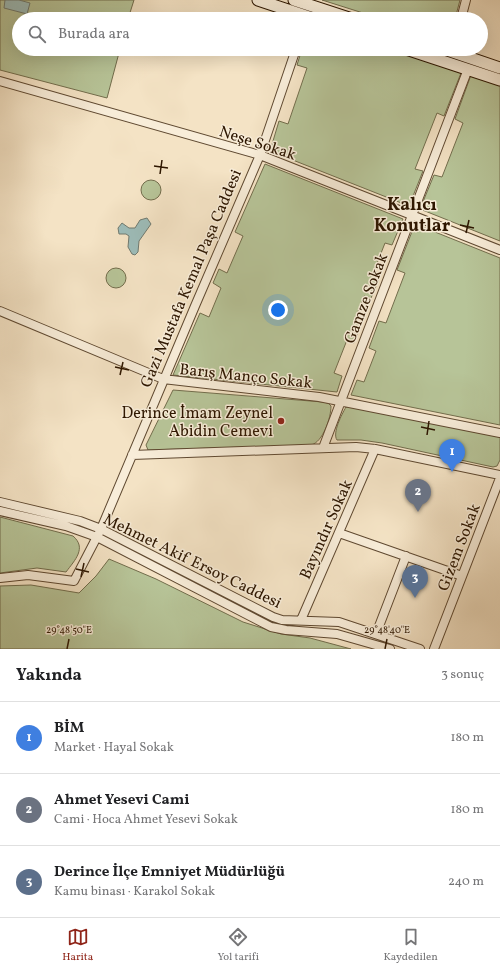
<!DOCTYPE html>
<html lang="tr">
<meta charset="utf-8">
<style>
body{margin:0;font-family:Vollkorn,serif;background:#f2f2f2;color:#202124}
.you{position:absolute;left:278px;top:310px;width:14px;height:14px;margin:-10px;border:3px solid #fff;border-radius:50%;background:#1a73e8;box-shadow:0 0 0 6px #1a73e833}
.badge{display:grid;place-items:center;width:26px;height:26px;border-radius:50%;background:#8f2418;color:#fff;font-size:13px;font-weight:700}
.pin{position:absolute;translate:-50% -33px;filter:drop-shadow(0 1px 2px #0008)}
.pin::after{content:'';position:absolute;top:21px;width:14px;height:12px;background:inherit;clip-path:polygon(0 0,100% 0,50% 100%)}
.list{margin:0;padding:0;list-style:none}
h2{display:flex;justify-content:space-between;align-items:center;height:52px;margin:0;padding:0 16px;font-size:17px}
h2 small{font-size:13px;font-weight:400;color:#757577}
.list li{display:grid;grid-template-columns:26px 1fr auto;gap:12px;align-items:center;box-sizing:border-box;height:72px;padding:0 16px;border-top:1px solid #e0e0e0}
.list b{display:block;font-size:15px;white-space:nowrap}
.list p{margin:0;font-size:13px;white-space:nowrap;color:#757577}
.list em{font-size:13px;font-style:normal;color:#757577}
.icon{flex:none;width:22px;height:22px;fill:none;stroke:currentColor;stroke-width:2;stroke-linecap:round;stroke-linejoin:round}
.map{position:relative;flex:none;width:500px;height:649px;overflow:hidden}
.search{position:absolute;background:#fff;box-shadow:0 4px 16px #0002;left:12px;right:12px;top:12px;height:44px;display:flex;align-items:center;gap:10px;box-sizing:border-box;padding:0 14px;border-radius:22px;color:#757577;font-size:15px}
.sheet{height:268px;background:#fff}
nav{display:flex;justify-content:space-around;align-items:center;box-sizing:border-box;height:56px;border-top:1px solid #e0e0e0;background:#fff;font-size:11px;color:#757577}
nav a{display:grid;justify-items:center;gap:2px}
nav .on{color:#8f2418}
.map>svg:first-child{display:block}
.green{fill:#b7c498;stroke:#726d4c}
.water{fill:#9dbdba;stroke:#707a70}
.lines{fill:none;stroke-linecap:round;stroke-linejoin:round}
.street-casing{stroke:#5f4931;stroke-width:10}
.secondary-casing{stroke:#2d1600;stroke-width:13}
.street{stroke:#f8edd9;stroke-width:8}
.secondary{stroke:#f8edd9;stroke-width:11}
.ticks{fill:none;stroke:#2d1600;stroke-width:1.5}
.poi-dot{fill:#8f2418;stroke:#f8edd9;stroke-width:1.5}
.labels{text-anchor:middle;stroke-width:3;stroke-linejoin:round;paint-order:stroke}
.street-label{font-size:16px;fill:#2d1600;stroke:#f8edd9}
.poi-label{font-size:16px;fill:#2d1600;stroke:#f8edd9;text-anchor:end}
.quarter-label{font-size:18px;font-weight:bold;fill:#2d1600;stroke:#f8edd9}
.ticks-label{font-size:10px;text-anchor:middle;fill:#2d1600;stroke:#f8edd9;stroke-width:3;stroke-linejoin:round;paint-order:stroke}
</style>
<div class="map">
<svg width="500" height="649" viewBox="0 0 500 649">
<rect width="100%" height="100%" fill="#f4e3c5"/>
<filter id="stains"><feTurbulence type="fractalNoise" baseFrequency=".005" numOctaves="4"/><feColorMatrix values="0 0 0 0 .2 0 0 0 0 .09 0 0 0 0 .02 0 0 0 .5 -.17"/></filter>
<radialGradient id="worn" r=".72"><stop offset=".6" stop-color="#630" stop-opacity="0"/><stop offset="1" stop-color="#630" stop-opacity=".3"/></radialGradient>
<path class="green" d="M 0,0 L 134,0 L 128,19 L 19,19 L 19,49 L 120,49 L 107,98 L 0,70 Z
M 322,0 L 460,0 L 455,19 L 382,19 Z
M 302,49 L 389,49 L 461,73 L 444,116 L 437,113 L 415,169 L 423,171 L 409,206 L 270,151 L 279,121 L 288,124 L 307,68 L 297,65 Z
M 471,75 L 500,85 L 500,241 L 420,209 L 434,175 L 442,177 L 463,123 L 455,119 Z
M 265,164 L 403,219 L 392,245 L 385,243 L 374,271 L 381,274 L 371,298 L 364,296 L 354,322 L 361,324 L 354,343 L 347,340 L 334,373 L 342,376 L 337,392 L 173,375 L 200,313 L 209,317 L 221,288 L 213,283 L 219,269 L 227,273 L 243,236 L 235,232 Z
M141 190a10 10 0 1 1 20 0a10 10 0 1 1-20 0Z
M 415,224 L 500,258 L 500,425 L 351,395 L 357,380 L 364,382 L 376,351 L 369,348 L 379,321 L 386,323 L 405,273 L 397,270 Z
M106 278a10 10 0 1 1 20 0a10 10 0 1 1-20 0Z
M 173,390 L 323,402 L 328,403 L 331,406 C 331,418 323,442 311,445 L 148,450 L 146,445 Z
M 350,406 L 498,435 L 500,437 L 500,460 L 497,466 L 493,467 L 382,443 L 361,440 L 337,440 C 332,433 342,414 346,407 Z
M 0,517 L 73,536 C 87,548 75,560 66,572 L 37,568 L 0,573 Z
M 109,559 L 156,579 L 243,622 L 281,634 L 310,638 L 351,649 L 0,649 L 0,586 L 31,585 L 79,593 L 96,576 Z"/>
<path class="water" d="M 5,0 L 19,0 L 30,3 L 27,14 L 4,8 Z
M 147,218 L 151,224 L 139,241 L 138,252 L 135,255 L 132,254 L 128,247 L 129,236 L 126,234 L 119,234 L 118,228 L 122,223 L 129,228 L 135,228 L 140,220 Z"/>
<g class="lines">
<g class="street-casing">
<path id="street" d="M 461,19 L 466,0
M 0,81 L 260,155 L 500,250
M 0,311 L 163,379 L 319,397 L 500,433
M 323,448 L 468,69
M 132,455 L 356,447 L 375,449 L 500,475
M 0,502 L 80,521 L 101,529 L 273,617 L 282,620 L 339,622 L 420,649
M 0,511 L 66,526 L 97,537 L 271,627 L 286,630 L 337,634 L 390,649
M 339,533 L 462,576
M 0,578 L 28,575 L 74,581 L 101,529 L 195,306 L 260,155 L 296,49
M 301,620 L 375,449
M 376,634 L 406,556
M 434,649 L 500,478"/>
</g>
<g class="secondary-casing">
<path id="secondary" d="M 258,0 L 315,19
M 294,0 L 352,19
M 406,49 L 500,80
M 444,49 L 500,68"/>
</g>
<use href="#street" class="street"/>
<use href="#secondary" class="secondary"/>
</g>
<path class="ticks" d="M 154,166 L 168,168M 160,174 L 162,160M 460,225 L 474,228M 466,233 L 469,220M 115,367 L 129,370M 120,375 L 123,362M 421,427 L 435,430M 427,435 L 429,421M 76,569 L 89,572M 81,577 L 84,563M 67,649 L 69,639M 385,649 L 387,639"/>
<circle class="poi-dot" cx="281" cy="421" r="4"/>
<g class="labels">
<g class="street-label">
<text transform="translate(258 142) rotate(18)" y="6">Neşe Sokak</text>
<text transform="translate(190 278) rotate(-67)" y="6">Gazi Mustafa Kemal Paşa Caddesi</text>
<text transform="translate(365 298) rotate(-69)" y="6">Gamze Sokak</text>
<text transform="translate(246 375) rotate(6)" y="6">Barış Manço Sokak</text>
<text transform="translate(325 529) rotate(-66)" y="6">Bayındır Sokak</text>
<text transform="translate(458 547) rotate(-69)" y="6">Gizem Sokak</text>
<text transform="translate(193 560) rotate(26)" y="6">Mehmet Akif Ersoy Caddesi</text>
</g>
<g class="poi-label">
<text x="273" y="418">Derince İmam Zeynel<tspan x="273" dy="18">Abidin Cemevi</tspan></text>
</g>
<g class="quarter-label">
<text x="412" y="210">Kalıcı<tspan x="412" dy="21">Konutlar</tspan></text>
</g>
</g>
<g class="ticks-label">
<text x="69" y="633">29°48'50"E</text>
<text x="387" y="633">29°48'40"E</text>
</g>
<rect width="100%" height="100%" filter="url(#stains)"/>
<rect width="100%" height="100%" fill="url(#worn)"/>
</svg>
<div class="you"></div>
<div class="pin badge" style="left:452px;top:472px;background:#3f7fe0">1</div>
<div class="pin badge" style="left:418px;top:512px;background:#6b7280">2</div>
<div class="pin badge" style="left:415px;top:598px;background:#5c6f8a">3</div>
<div class="search"><svg class="icon" aria-label="search" viewBox="0 0 24 24"><circle cx="10" cy="10" r="6"/><path d="M15 15l6 6"/></svg>Burada ara</div>
</div>
<section class="sheet">
<h2>Yakında<small>3 sonuç</small></h2>
<ul class="list">
<li><span class="badge" style="background:#3f7fe0">1</span><div><b>BİM</b><p>Market · Hayal Sokak</p></div><em>180 m</em></li>
<li><span class="badge" style="background:#6b7280">2</span><div><b>Ahmet Yesevi Cami</b><p>Cami · Hoca Ahmet Yesevi Sokak</p></div><em>180 m</em></li>
<li><span class="badge" style="background:#5c6f8a">3</span><div><b>Derince İlçe Emniyet Müdürlüğü</b><p>Kamu binası · Karakol Sokak</p></div><em>240 m</em></li>
</ul>
</section>
<nav>
<a class="on"><svg class="icon" aria-label="map" viewBox="0 0 24 24"><path d="M3 6l6-2 6 2 6-2v14l-6 2-6-2-6 2zM9 4v14M15 6v14"/></svg>Harita</a>
<a><svg class="icon" aria-label="directions" viewBox="0 0 24 24"><path d="M12 3l9 9-9 9-9-9zM9 14v-3h6M13 9l2 2-2 2"/></svg>Yol tarifi</a>
<a><svg class="icon" aria-label="saved" viewBox="0 0 24 24"><path d="M7 4h10v16l-5-4-5 4z"/></svg>Kaydedilen</a>
</nav>
